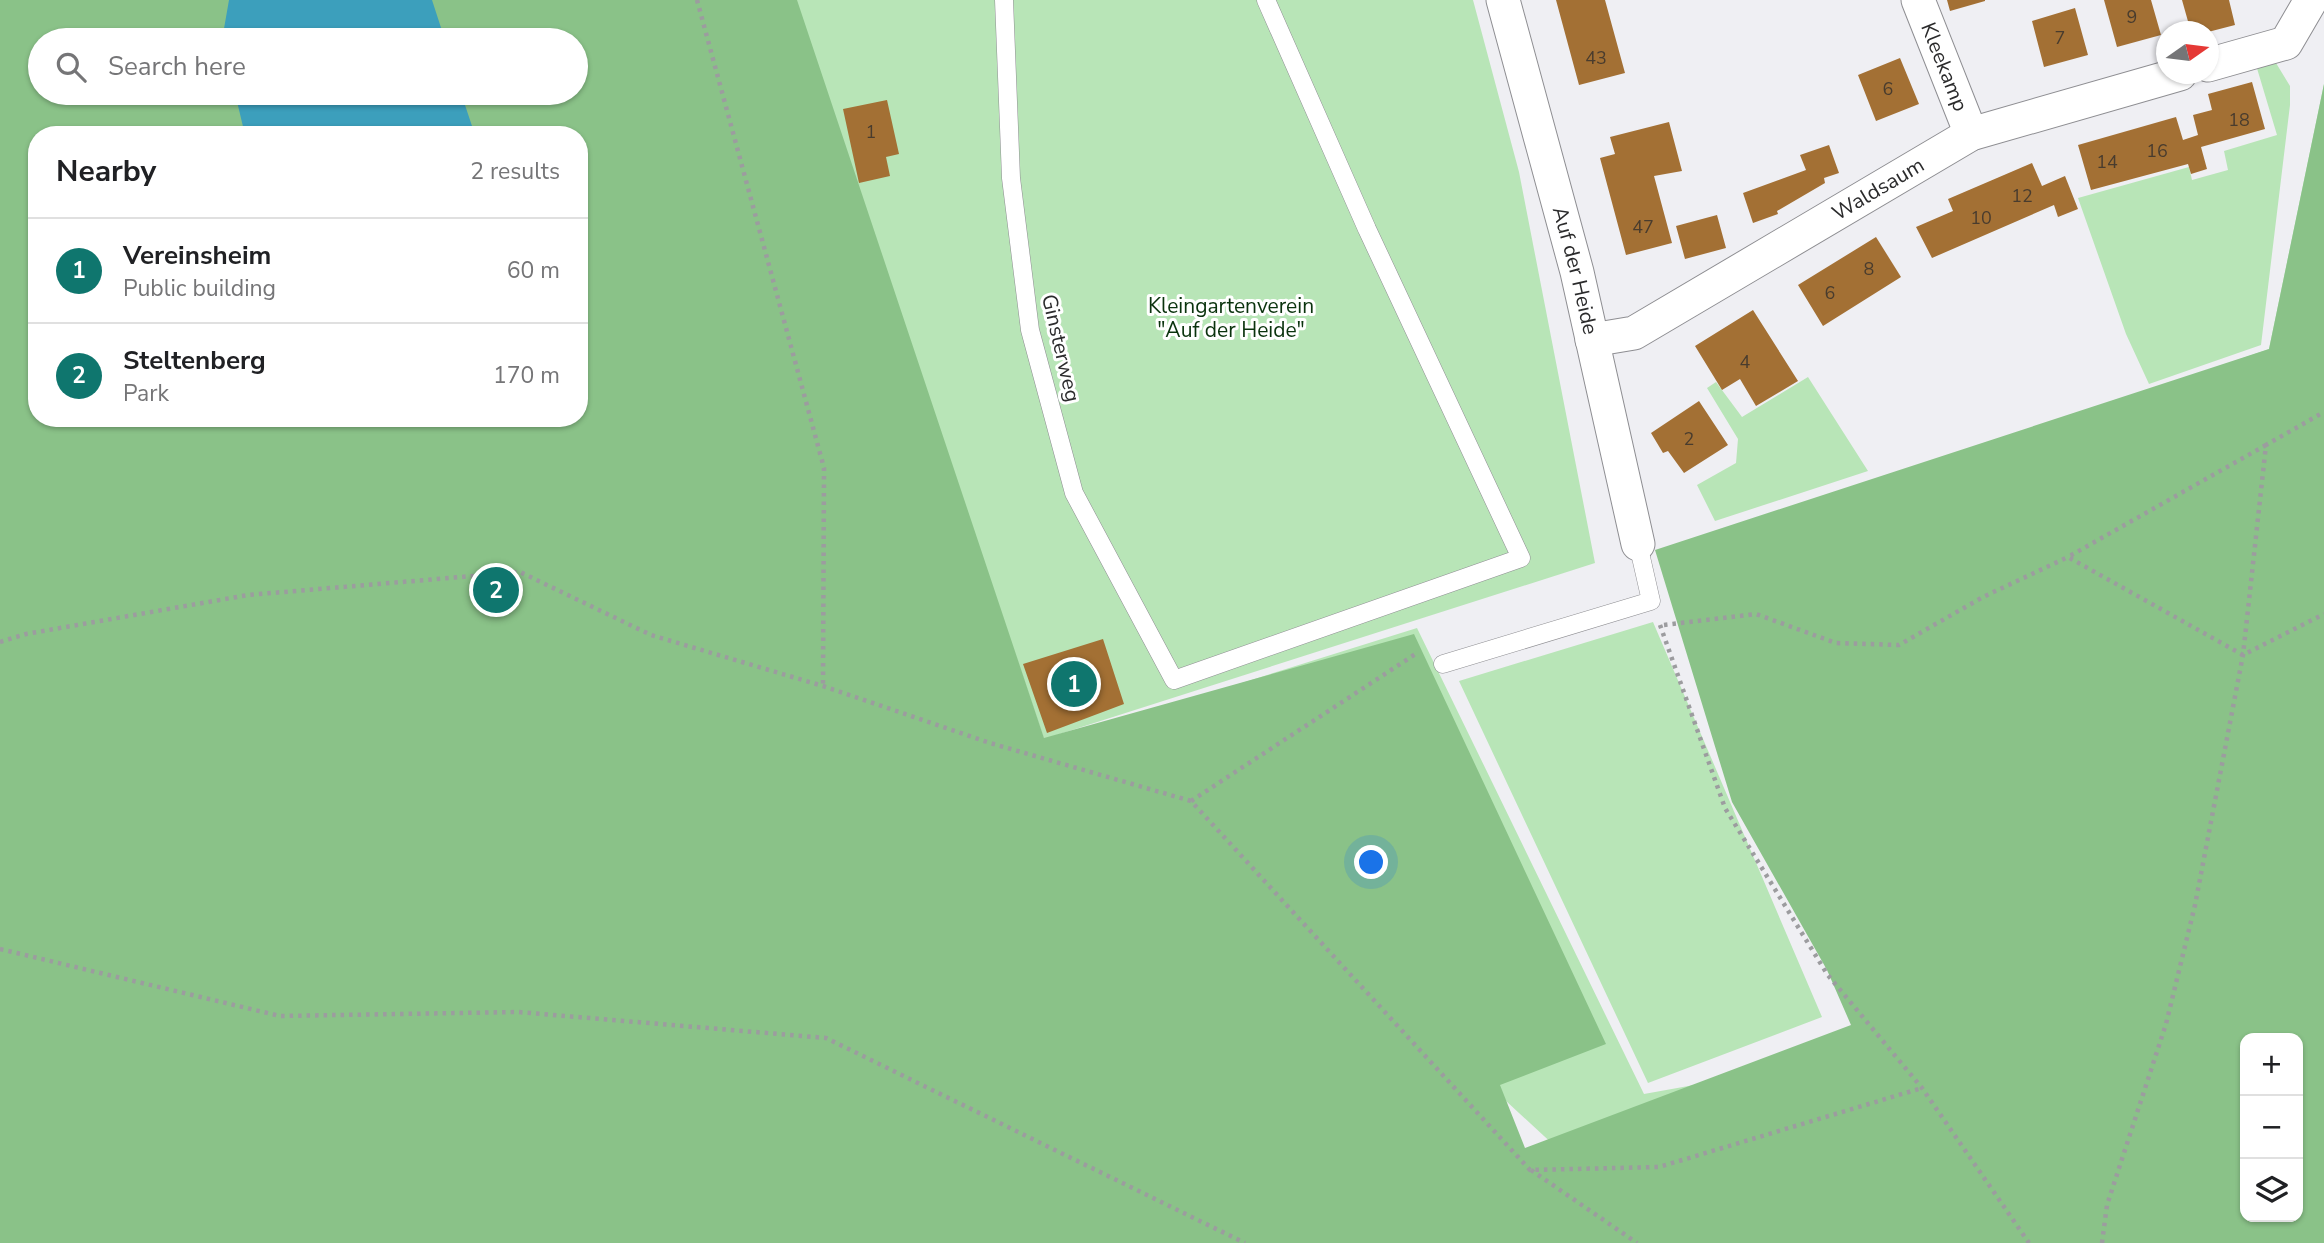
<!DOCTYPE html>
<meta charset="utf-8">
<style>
body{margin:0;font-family:"Nunito Sans",sans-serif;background:#f2f2f2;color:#202124}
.controls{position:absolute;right:21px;bottom:21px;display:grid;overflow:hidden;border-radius:14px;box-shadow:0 2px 5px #0004}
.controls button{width:63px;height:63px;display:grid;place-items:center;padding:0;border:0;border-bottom:2px solid #e0e0e0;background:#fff;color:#202124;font:35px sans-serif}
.compass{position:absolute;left:2156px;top:21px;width:63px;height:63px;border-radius:50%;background:#fff;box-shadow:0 2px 5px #0004;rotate:76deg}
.you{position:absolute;left:1372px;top:863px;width:24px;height:24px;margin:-18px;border:5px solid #fff;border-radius:50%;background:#1a73e8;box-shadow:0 0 0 10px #1a73e833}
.badge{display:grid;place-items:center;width:46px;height:46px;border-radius:50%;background:#0f766e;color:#fff;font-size:23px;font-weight:700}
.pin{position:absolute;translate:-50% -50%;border:4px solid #fff;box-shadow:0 2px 7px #0006}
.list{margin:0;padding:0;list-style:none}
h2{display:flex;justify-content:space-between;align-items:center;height:91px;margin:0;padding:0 28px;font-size:30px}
h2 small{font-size:23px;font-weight:400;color:#757577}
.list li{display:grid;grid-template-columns:46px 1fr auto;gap:21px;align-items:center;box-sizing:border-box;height:105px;padding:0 28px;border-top:2px solid #e0e0e0}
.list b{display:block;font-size:26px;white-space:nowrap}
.list p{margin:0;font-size:23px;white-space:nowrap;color:#757577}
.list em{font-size:23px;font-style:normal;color:#757577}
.icon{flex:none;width:38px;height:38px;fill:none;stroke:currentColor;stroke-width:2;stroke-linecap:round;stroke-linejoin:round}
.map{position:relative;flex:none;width:2324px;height:1243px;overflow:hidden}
.search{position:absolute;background:#fff;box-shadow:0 2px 5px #0004;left:28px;top:28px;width:560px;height:77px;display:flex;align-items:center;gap:18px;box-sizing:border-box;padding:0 24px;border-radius:38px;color:#757577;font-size:26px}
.panel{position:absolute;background:#fff;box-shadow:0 2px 5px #0004;left:28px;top:126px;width:560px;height:301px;border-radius:28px}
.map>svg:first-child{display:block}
.green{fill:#b8e5b7;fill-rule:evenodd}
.forest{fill:#8ac288;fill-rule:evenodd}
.water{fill:#3c9fbc}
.building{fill:#a37034}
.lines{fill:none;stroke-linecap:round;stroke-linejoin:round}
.lane-casing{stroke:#8e8e92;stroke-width:19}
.street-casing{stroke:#8e8e92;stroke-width:35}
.path{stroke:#9c9c9f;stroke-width:4.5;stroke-dasharray:3.5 5;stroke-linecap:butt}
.lane{stroke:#fff;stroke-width:18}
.street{stroke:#fff;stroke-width:33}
.labels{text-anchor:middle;stroke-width:6;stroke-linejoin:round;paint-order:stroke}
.number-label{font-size:18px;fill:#493c2e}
.street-label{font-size:21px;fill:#2b2b2c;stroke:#fff}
.park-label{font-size:21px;fill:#0a330d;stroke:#fff}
</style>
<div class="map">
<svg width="2324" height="1243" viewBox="0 0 2324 1243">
<rect width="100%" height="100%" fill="#efeff3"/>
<path class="green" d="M 0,0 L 1473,0 L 1519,172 L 1595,563 L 1044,739 L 978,544 L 1044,745 L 1417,628 L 1644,1094 L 1860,1055 L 1921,469 L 2269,349 L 2324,84 L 2324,1243 L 1571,1161 L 1465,1063 L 0,1243 ZM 40,40 L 576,40 L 576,93 L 40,93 ZM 37,135 L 579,135 L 579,418 L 37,418 ZM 2245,1038 L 2298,1038 L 2298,1217 L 2245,1217 Z
M 2276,63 L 2290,86 L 2290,105 L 2261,345 L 2149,384 L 2126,334 L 2078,198 L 2189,167 L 2192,180 L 2228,170 L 2224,151 L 2277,135 L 2256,65 Z
M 1808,377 L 1868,471 L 1715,521 L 1697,485 L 1736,463 L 1738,439 L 1707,388 L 1716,382 L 1742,417 Z
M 1653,622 L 1822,1017 L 1648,1083 L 1459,681 Z"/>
<path class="forest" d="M 0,0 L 797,0 L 1044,738 L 1414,634 L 1606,1044 L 1500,1085 L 1525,1148 L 1851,1025 L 1827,970 L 1732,802 L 1655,550 L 2269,349 L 2324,84 L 2324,1243 L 0,1243 ZM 40,40 L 576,40 L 576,93 L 40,93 ZM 37,135 L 579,135 L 579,418 L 37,418 ZM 2245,1038 L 2298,1038 L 2298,1217 L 2245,1217 Z"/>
<path class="water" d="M 229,0 L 432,0 L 445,40 L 222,40 Z
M 235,93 L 461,93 L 475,135 L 245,135 Z"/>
<path class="building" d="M 1556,0 L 1605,0 L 1625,73 L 1579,85 Z
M 1947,0 L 1985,0 L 1985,1 L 1950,11 Z
M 2104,0 L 2151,0 L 2161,35 L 2117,47 Z
M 2182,0 L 2229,0 L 2235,25 L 2208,32 L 2191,32 Z
M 2075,8 L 2088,55 L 2044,67 L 2032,21 Z
M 1900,58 L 1919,104 L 1876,121 L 1858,75 Z
M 2252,82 L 2265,129 L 2201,147 L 2207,169 L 2191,174 L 2188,164 L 2091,190 L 2078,145 L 2176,117 L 2183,140 L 2198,135 L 2193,115 L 2212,110 L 2208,94 Z
M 887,100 L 899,154 L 886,157 L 890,176 L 859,183 L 843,109 Z
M 1669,122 L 1682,171 L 1654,176 L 1672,243 L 1626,255 L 1600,158 L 1615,154 L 1610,137 Z
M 1829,145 L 1839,173 L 1824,178 L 1825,183 L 1777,211 L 1778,214 L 1753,223 L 1743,193 L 1806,170 L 1800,155 Z
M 2032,163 L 2042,186 L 2065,176 L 2078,209 L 2058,217 L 2054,205 L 1932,258 L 1916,227 L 1953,211 L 1948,199 Z
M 1717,215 L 1726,248 L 1685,259 L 1676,226 Z
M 1876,237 L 1901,277 L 1823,326 L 1798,285 Z
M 1753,310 L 1798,381 L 1756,406 L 1740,379 L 1722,390 L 1695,346 Z
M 1699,401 L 1728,445 L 1684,473 L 1668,451 L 1663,453 L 1651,433 Z
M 1103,639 L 1124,704 L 1047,733 L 1023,664 Z"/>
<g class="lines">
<g class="lane-casing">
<path id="lane" d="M 1004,0 L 1011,178 L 1030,330 L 1074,493 L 1174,680 L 1521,558 L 1367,229 L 1266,0
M 1443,664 L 1651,601 L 1638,544"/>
</g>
<g class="street-casing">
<g id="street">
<path id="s1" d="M 1503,0 L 1577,272 L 1638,544"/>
<path id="s2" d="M 1918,0 L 1971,134"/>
<path d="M 2208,65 L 2286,43 L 2311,0"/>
<path id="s3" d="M 1592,340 L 1634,333 L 1971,134 L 2180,74"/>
</g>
</g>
<path class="path" d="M 697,0 L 824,468 L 823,686
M 2266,445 L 2068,557 L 2243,655 L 2324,614
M 1660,625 L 1725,808 L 1827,974 L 1922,1088 L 2029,1243
M 1664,625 L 1756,614 L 1836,643 L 1899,645 L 1983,597 L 2068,557
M 0,642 L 26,634 L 248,595 L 520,572 L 651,635 L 823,686 L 990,743 L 1191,801 L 1530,1170 L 1659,1167 L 1922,1088
M 1191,801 L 1417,653
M 0,949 L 280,1016 L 518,1012 L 826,1038 L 1245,1243
M 1531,1170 L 1637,1243
M 2102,1243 L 2107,1205 L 2166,1024 L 2195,905 L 2243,655 L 2266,445 L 2324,412"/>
<use href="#lane" class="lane"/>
<use href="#street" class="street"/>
</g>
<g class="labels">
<g class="number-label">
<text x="2132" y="23">9</text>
<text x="2060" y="44">7</text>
<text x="1596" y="64">43</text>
<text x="1888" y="95">6</text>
<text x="2239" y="126">18</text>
<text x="871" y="138">1</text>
<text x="2157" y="157">16</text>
<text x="2107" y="168">14</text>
<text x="2022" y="202">12</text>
<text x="1981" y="224">10</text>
<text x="1643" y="233">47</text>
<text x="1869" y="275">8</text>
<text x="1830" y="299">6</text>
<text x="1745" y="368">4</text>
<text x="1689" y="445">2</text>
</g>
<g class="street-label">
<text dy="7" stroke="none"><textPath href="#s2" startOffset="72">Kleekamp</textPath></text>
<text dy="7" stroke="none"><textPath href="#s3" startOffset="326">Waldsaum</textPath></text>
<text dy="7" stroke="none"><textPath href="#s1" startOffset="280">Auf der Heide</textPath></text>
<text transform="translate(1061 348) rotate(77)" y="7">Ginsterweg</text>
</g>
<g class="park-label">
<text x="1231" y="313">Kleingartenverein<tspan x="1231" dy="24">"Auf der Heide"</tspan></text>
</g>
</g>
</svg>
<div class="controls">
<button>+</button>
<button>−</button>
<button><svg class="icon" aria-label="layers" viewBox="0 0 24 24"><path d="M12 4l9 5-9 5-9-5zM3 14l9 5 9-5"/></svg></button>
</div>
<svg class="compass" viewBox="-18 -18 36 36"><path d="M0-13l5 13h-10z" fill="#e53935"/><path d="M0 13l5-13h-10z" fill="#757577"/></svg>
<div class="you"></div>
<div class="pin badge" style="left:1074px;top:684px">1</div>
<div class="pin badge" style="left:496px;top:590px">2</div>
<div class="search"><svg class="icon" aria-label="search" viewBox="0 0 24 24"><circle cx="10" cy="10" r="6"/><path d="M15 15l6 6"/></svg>Search here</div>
<section class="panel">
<h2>Nearby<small>2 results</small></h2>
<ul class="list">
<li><span class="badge">1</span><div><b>Vereinsheim</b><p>Public building</p></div><em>60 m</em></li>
<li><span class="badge">2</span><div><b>Steltenberg</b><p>Park</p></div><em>170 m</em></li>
</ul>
</section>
</div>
